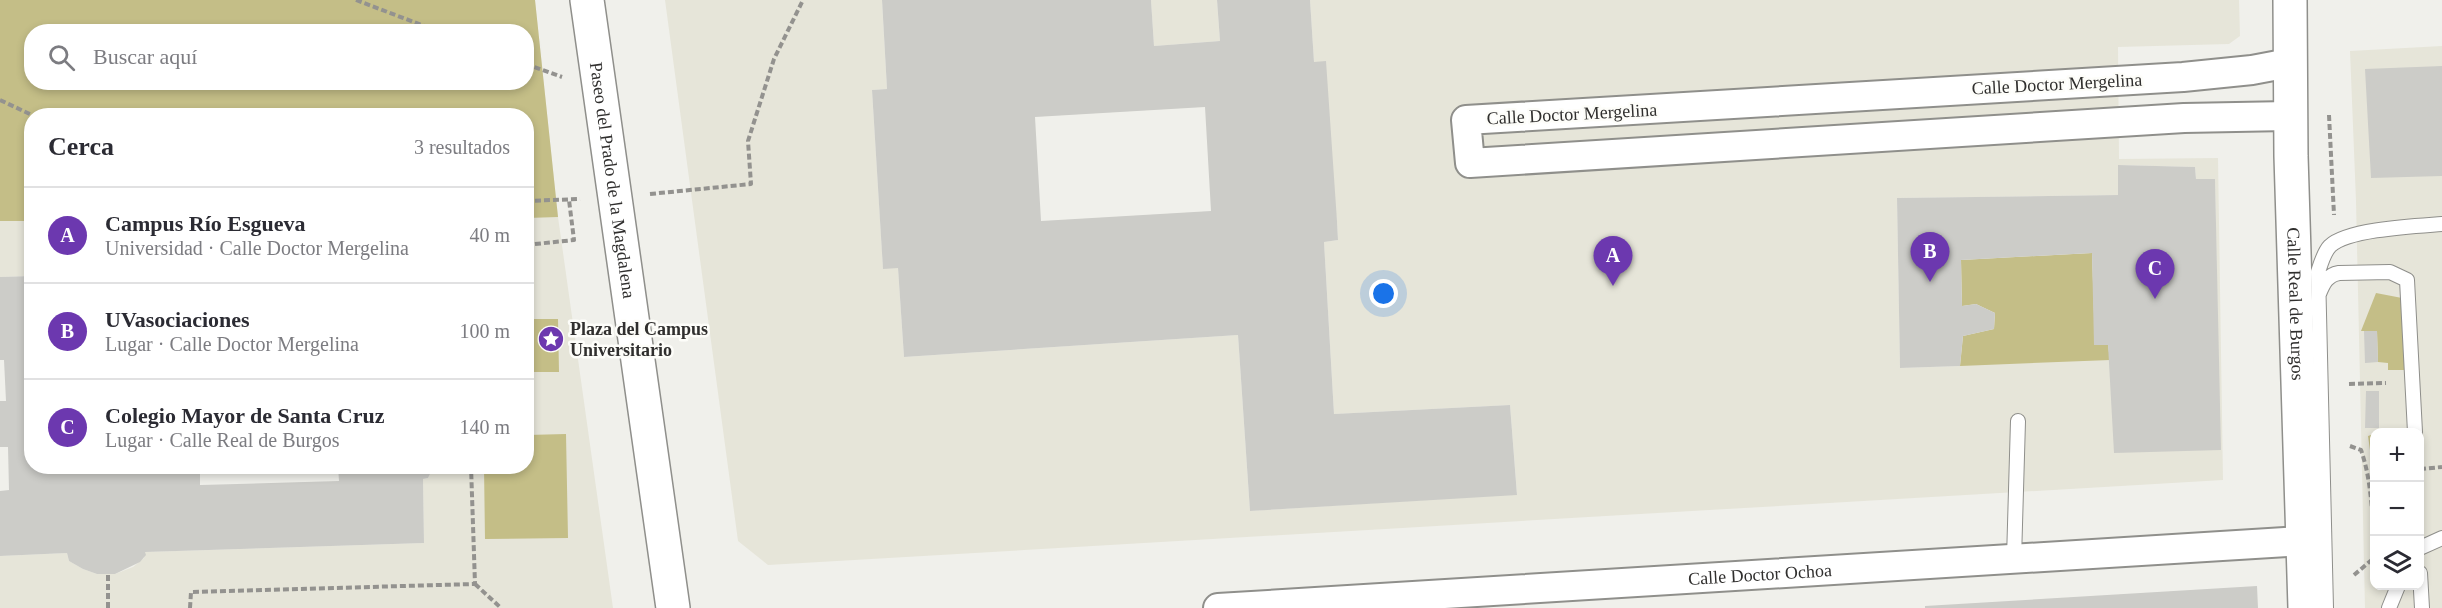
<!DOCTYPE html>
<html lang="es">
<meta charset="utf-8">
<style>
body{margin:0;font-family:Georgia,serif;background:#f7f7f7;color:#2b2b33}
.controls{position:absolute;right:18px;bottom:18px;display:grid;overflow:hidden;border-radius:12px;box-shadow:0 3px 9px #0003}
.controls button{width:54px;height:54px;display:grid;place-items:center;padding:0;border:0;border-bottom:2px solid #e1e1e2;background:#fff;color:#2b2b33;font:30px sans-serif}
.you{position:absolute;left:1384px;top:294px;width:21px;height:21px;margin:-15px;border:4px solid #fff;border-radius:50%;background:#1a73e8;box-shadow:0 0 0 9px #1a73e833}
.badge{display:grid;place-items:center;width:39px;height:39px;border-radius:50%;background:#6c38af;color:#fff;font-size:20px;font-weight:700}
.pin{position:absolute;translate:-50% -50px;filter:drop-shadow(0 2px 3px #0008)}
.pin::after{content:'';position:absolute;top:32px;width:21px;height:18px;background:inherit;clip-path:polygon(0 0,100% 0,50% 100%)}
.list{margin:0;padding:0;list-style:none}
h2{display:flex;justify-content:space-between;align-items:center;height:78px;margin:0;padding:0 24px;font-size:26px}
h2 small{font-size:20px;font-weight:400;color:#7c7c81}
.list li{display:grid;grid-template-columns:39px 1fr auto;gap:18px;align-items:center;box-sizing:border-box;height:96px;padding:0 24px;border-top:2px solid #e1e1e2}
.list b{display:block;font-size:22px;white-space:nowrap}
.list p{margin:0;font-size:20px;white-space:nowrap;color:#7c7c81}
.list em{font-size:20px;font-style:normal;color:#7c7c81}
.icon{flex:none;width:33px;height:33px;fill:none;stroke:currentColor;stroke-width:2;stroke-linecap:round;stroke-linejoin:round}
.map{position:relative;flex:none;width:2442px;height:608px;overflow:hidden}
.search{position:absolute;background:#fff;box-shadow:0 3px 9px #0003;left:24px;top:24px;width:510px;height:66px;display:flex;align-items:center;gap:15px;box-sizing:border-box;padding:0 21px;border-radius:24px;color:#7c7c81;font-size:22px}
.panel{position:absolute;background:#fff;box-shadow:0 3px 9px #0003;left:24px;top:108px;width:510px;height:366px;border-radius:24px}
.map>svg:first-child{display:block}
.built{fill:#e6e5d9;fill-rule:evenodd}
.green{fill:#c4be87;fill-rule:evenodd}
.building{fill:#ccccc8;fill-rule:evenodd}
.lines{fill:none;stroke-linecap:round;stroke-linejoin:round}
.lane-casing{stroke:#8f8f8b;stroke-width:16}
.street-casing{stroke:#8f8f8b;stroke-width:32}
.secondary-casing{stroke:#8f8f8b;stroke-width:36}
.path{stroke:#93928f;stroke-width:4;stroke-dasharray:6 3;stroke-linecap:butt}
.lane{stroke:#fff;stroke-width:14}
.street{stroke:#fff;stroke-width:28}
.secondary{stroke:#fff;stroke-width:33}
.labels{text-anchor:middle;stroke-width:5;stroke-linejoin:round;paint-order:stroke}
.street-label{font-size:18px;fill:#302f2e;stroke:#fdfdf9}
.poi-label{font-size:18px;font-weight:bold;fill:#302f2e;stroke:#fdfdf9;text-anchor:start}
</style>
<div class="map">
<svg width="2442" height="608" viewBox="0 0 2442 608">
<rect width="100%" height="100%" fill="#f0f0eb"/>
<path class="built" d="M 0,0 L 535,0 L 558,217 L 613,608 L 0,608 L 0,556 L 67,553 L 69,561 L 83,569 L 97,574 L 115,574 L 133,567 L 144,558 L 145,552 L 424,543 L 423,479 L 428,478 L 434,467 L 526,466 L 526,116 L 32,116 L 31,276 L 0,277 ZM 32,32 L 526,32 L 526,82 L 32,82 Z
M 665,0 L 887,0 L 882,1 L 887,89 L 872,90 L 883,268 L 898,268 L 904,357 L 1238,335 L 1250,511 L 1517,494 L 1510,405 L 1334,414 L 1324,242 L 1338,240 L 1337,221 L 1314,62 L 1310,0 L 2239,0 L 2240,36 L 2229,44 L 2118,47 L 2119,159 L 2218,158 L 2223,480 L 768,565 L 738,541 ZM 2118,165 L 2195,167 L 2196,179 L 2215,179 L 2220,450 L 2094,344 L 1961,260 L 1962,306 L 1976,304 L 1995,313 L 1994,329 L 1963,336 L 1960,366 L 1900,368 L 1897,198 L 2118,195 Z
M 1151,0 L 1217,0 L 1220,41 L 1154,46 Z
M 2442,46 L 2442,608 L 2365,608 L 2356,201 L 2350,51 ZM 2374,432 L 2420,432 L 2420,586 L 2374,586 Z"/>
<path class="green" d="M 0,0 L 535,0 L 558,217 L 527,218 L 526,116 L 32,116 L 31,221 L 0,221 ZM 32,32 L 526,32 L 526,82 L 32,82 Z
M 2092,253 L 2095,345 L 2108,345 L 2110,360 L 1960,366 L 1963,336 L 1994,329 L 1995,313 L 1976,304 L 1962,306 L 1961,260 Z
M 2376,293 L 2402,298 L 2405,370 L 2388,370 L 2388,363 L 2378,362 L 2377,331 L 2361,331 Z
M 527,319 L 558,319 L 559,372 L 527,372 Z
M 566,434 L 568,538 L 485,539 L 484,467 L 526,466 L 527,435 Z
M 2374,434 L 2374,478 L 2368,436 Z"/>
<path class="building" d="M 882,0 L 1151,0 L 1154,46 L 1220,41 L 1217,0 L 1310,0 L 1314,62 L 1326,61 L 1337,221 L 1338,240 L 1324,242 L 1334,414 L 1510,405 L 1517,495 L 1250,511 L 1238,335 L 904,357 L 898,268 L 883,269 L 872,90 L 887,89 ZM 1205,107 L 1211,211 L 1041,221 L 1035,117 Z
M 2442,66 L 2442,176 L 2371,178 L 2365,69 Z
M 2118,165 L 2195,167 L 2196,179 L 2215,179 L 2221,450 L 2114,453 L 2108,345 L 2094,345 L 2092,253 L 1961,260 L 1962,306 L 1976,304 L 1995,313 L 1994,329 L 1963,336 L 1960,366 L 1900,368 L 1897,198 L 2118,195 Z
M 32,276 L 32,466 L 200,466 L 200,485 L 339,481 L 338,466 L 434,466 L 428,478 L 423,479 L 424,543 L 145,552 L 146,555 L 140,562 L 115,574 L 97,574 L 83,569 L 69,561 L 67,553 L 0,556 L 0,491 L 9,490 L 8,447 L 0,447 L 0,401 L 6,401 L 4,360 L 0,360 L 0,277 Z
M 2364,331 L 2377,331 L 2378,362 L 2365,363 Z
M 2366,391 L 2379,391 L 2379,428 L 2365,428 Z
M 2257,586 L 2258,608 L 1925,608 L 1925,606 Z"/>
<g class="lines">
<g class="lane-casing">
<path id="lane" d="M 2319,294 C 2323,284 2327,275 2339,273 L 2390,272 L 2407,280 L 2415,432
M 2420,548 L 2442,538
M 2014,559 L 2018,421
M 2420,573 L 2422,608
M 2326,608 L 2318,272 C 2321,263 2324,252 2330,246 C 2348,229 2417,226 2442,224
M 2389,608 L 2398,586"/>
</g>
<g class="street-casing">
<g id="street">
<path d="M 2289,63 L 2252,70 L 2183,77 L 1466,120 L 1470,163 L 2184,118 L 2290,116"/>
<path id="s1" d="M 1218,608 L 2302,541"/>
</g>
</g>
<g class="secondary-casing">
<g id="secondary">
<path id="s2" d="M 587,0 L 673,608"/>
<path id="s3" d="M 2290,0 L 2291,156 L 2305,608"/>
</g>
</g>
<path class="path" d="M 356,0 L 440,32
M 526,64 L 562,77
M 0,100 L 34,116
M 2329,115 L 2334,215
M 650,194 L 751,184 L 748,141 L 774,59 L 803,0
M 526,201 L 580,199
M 526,245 L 574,240 L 569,200
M 2349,384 L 2386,383
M 2350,446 L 2361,450 C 2370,476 2371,501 2374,528
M 2420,469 L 2442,467
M 2354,575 L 2374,558
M 475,584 L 501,608
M 108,608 L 108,574
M 190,608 L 191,592 L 475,584 L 471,466"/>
<use href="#lane" class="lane"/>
<use href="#street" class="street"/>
<use href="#secondary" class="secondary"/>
</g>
<defs>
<g id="sight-disc" transform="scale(1.35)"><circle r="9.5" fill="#6c38af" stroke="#fdfdf9"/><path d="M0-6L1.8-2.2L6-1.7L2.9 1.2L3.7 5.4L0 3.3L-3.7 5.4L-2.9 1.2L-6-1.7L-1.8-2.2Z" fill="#fff"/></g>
</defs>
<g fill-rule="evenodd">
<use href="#sight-disc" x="551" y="339"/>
</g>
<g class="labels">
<g class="street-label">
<text transform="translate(2057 84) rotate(-3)" y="6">Calle Doctor Mergelina</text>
<text transform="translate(1572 114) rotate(-3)" y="6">Calle Doctor Mergelina</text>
<text dy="6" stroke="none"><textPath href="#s2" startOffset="182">Paseo del Prado de la Magdalena</textPath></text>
<text dy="6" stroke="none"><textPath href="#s3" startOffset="304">Calle Real de Burgos</textPath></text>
<text dy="6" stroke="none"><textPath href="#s1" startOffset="543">Calle Doctor Ochoa</textPath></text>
</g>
<g class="poi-label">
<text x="570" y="335">Plaza del Campus<tspan x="570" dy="21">Universitario</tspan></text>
</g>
</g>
</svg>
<div class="controls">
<button>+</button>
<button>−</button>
<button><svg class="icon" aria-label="layers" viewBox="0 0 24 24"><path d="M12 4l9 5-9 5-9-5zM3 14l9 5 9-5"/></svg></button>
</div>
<div class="you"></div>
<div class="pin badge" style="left:1613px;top:286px">A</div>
<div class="pin badge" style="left:1930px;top:282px">B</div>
<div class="pin badge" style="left:2155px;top:299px">C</div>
<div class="search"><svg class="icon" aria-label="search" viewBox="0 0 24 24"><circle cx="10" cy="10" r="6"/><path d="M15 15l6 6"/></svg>Buscar aquí</div>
<section class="panel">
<h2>Cerca<small>3 resultados</small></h2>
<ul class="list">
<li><span class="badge">A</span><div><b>Campus Río Esgueva</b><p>Universidad · Calle Doctor Mergelina</p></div><em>40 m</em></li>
<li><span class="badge">B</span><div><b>UVasociaciones</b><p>Lugar · Calle Doctor Mergelina</p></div><em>100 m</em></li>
<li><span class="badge">C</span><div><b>Colegio Mayor de Santa Cruz</b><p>Lugar · Calle Real de Burgos</p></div><em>140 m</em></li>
</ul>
</section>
</div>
